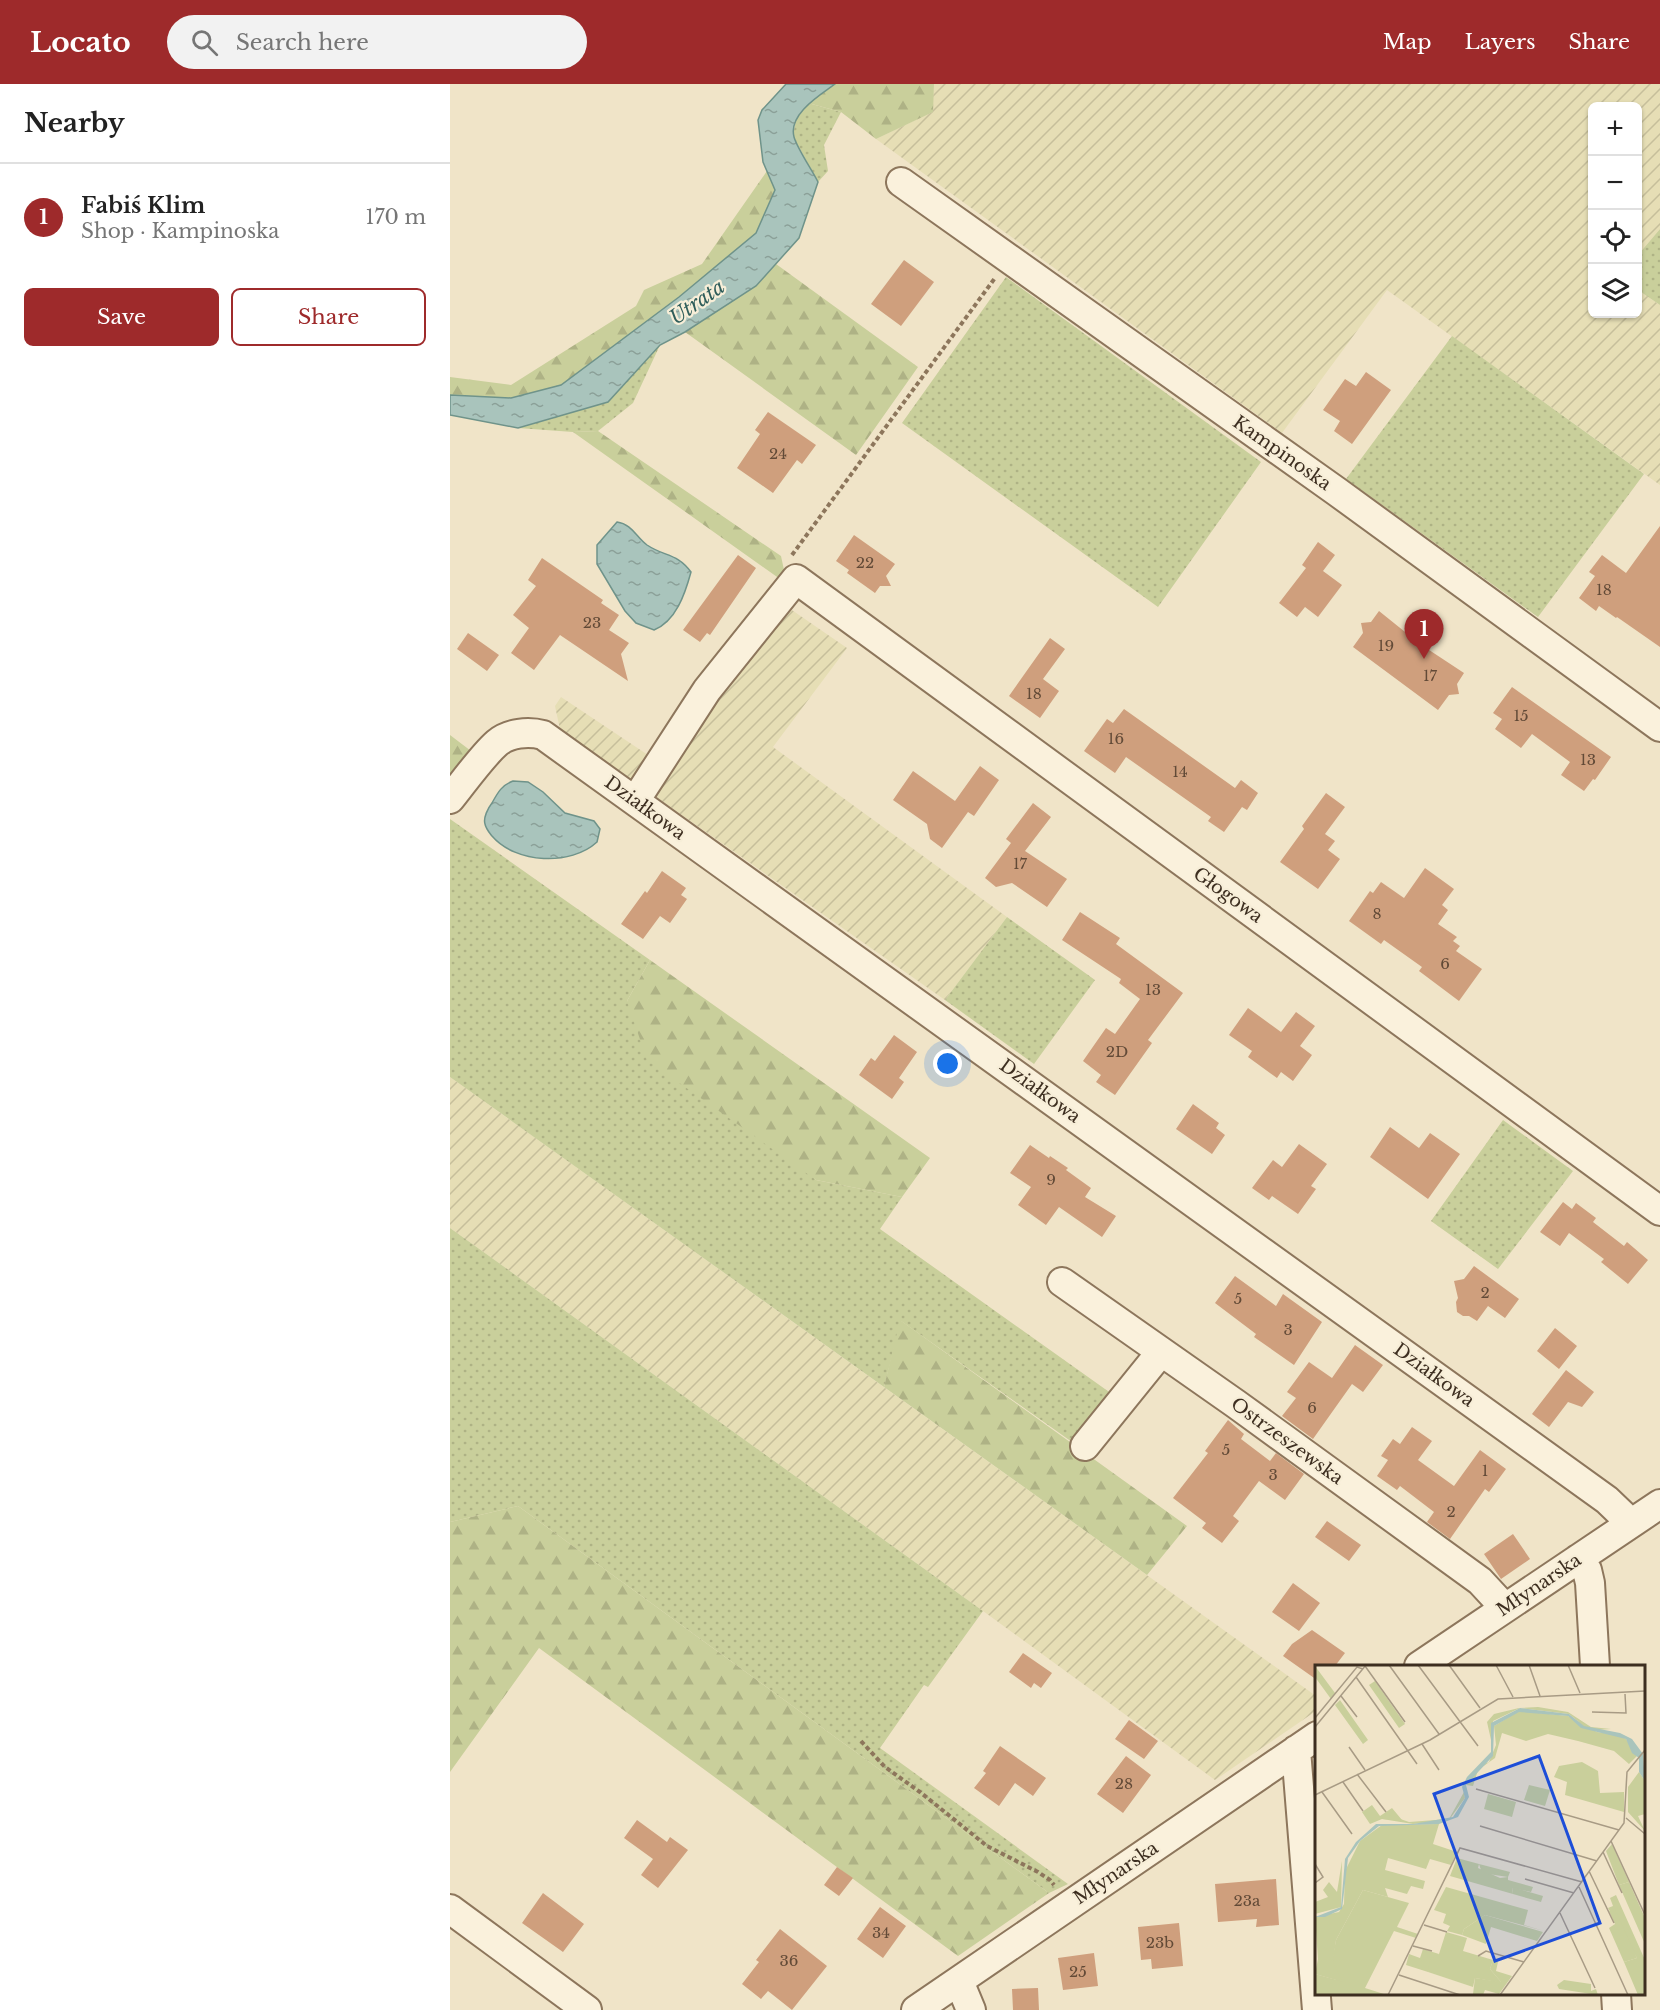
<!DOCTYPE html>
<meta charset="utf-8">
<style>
body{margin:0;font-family:"Libre Baskerville",serif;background:#f2f2f2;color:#222}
.controls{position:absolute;right:18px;top:18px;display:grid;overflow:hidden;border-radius:9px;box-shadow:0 2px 4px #0004}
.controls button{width:54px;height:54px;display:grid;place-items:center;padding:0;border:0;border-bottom:2px solid #e0e0e0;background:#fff;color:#222;font:30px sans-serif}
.you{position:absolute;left:498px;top:980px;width:21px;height:21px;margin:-15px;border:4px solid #fff;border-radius:50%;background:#1a73e8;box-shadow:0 0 0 9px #1a73e833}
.badge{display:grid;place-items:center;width:39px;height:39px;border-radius:50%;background:#9e2a2b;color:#fff;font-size:20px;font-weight:700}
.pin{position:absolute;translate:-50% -50px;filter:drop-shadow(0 2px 3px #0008)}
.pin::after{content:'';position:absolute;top:32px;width:21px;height:18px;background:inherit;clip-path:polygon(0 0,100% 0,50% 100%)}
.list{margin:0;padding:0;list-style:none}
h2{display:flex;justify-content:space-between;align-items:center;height:78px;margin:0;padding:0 24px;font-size:26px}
h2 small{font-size:20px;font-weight:400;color:#767676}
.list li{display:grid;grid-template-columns:39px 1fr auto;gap:18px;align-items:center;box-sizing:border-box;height:108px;padding:0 24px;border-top:2px solid #e0e0e0}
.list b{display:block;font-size:22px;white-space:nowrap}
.list p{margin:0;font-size:20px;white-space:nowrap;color:#767676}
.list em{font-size:20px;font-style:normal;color:#767676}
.actions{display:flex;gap:12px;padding:18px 24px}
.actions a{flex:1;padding:14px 0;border:2px solid #9e2a2b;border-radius:9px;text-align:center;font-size:21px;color:#9e2a2b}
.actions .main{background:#9e2a2b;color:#fff}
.icon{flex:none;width:33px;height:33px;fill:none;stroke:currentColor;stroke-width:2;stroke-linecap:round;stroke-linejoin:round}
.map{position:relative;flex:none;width:1210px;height:1926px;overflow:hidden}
header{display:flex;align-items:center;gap:36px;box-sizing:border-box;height:84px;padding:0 30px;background:#9e2a2b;color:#fff}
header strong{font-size:28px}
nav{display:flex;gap:33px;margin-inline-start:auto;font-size:21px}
.search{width:420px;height:54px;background:#f2f2f2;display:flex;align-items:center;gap:15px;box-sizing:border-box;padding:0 21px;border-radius:33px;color:#767676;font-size:22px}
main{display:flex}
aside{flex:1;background:#fff}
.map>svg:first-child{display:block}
.farmland{fill:url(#farmland-furrows)}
.grass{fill:url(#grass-dots)}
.forest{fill:url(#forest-firs)}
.water{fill:url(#water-ripples);stroke:#6f938a;stroke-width:1.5}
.building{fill:#cf9f7d}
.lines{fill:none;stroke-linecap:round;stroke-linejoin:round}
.minor-casing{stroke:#8d765c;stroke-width:32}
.path{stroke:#8d765c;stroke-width:4;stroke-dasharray:4.5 3;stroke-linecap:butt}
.minor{stroke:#faf1dc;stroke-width:28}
.labels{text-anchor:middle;stroke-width:4.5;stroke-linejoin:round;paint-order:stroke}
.number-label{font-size:15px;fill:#624a37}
.street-label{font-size:18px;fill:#3d2e20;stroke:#f7eed8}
.water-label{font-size:20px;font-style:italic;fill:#2f5d5a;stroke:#f7eed8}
.inset-road{fill:none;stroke:#a89b85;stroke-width:1.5}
.view{fill:#1d4ed8;fill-opacity:0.15;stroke:#1d4ed8;stroke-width:3}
.inset-edge{fill:none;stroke:#3d2e20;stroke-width:3}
</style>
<header>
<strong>Locato</strong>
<div class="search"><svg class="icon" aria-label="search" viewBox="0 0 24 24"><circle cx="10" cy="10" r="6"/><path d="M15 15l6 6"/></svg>Search here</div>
<nav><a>Map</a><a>Layers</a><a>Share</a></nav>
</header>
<main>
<aside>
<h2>Nearby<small></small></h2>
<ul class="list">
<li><span class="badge">1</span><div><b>Fabiś Klim</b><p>Shop · Kampinoska</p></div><em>170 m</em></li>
</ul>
<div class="actions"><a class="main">Save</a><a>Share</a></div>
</aside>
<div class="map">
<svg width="1210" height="1926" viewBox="0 0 1210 1926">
<defs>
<pattern id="farmland-furrows" width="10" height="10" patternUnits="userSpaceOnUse" patternTransform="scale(1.5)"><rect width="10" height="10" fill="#e6deb5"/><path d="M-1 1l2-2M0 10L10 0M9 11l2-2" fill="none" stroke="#c6bf9b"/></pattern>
<pattern id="grass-dots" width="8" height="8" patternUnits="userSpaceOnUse" patternTransform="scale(1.5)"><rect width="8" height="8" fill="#c9cf9b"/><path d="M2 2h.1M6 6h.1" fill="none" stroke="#aeb285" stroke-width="1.8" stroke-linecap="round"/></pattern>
<pattern id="forest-firs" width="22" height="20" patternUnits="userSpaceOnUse" patternTransform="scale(1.5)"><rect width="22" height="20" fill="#c9cf9b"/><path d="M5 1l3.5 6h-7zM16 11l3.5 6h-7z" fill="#aeb285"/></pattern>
<pattern id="water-ripples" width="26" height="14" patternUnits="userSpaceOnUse" patternTransform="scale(1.5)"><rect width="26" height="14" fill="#a9c4bc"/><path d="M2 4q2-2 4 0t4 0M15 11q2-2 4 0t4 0" fill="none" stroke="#8ba098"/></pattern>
</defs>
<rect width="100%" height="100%" fill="#f0e4c8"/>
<path class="farmland" d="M 484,0 L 1210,0 L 1210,145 L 1188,171 L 1188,22 L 1142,22 L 1142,230 L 1188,230 L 1188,206 L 1210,221 L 1210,401 L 937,206 L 832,349 L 426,55 L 482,28 Z
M 336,522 L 397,564 L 323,663 L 557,833 L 495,916 L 199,708 Z
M 111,613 L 204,675 L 187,700 L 111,650 L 105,622 Z
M 0,993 L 866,1612 L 866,1627 L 765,1696 L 533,1527 L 0,1144 Z"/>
<path class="grass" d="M 358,19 L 391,28 L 374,61 L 378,87 L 368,98 L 343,52 L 346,36 Z
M 1210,145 L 1210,221 L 1188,206 L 1188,171 Z
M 556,193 L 811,378 L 708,523 L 452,339 Z
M 1002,252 L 1194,390 L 1088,533 L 896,395 Z
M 210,261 L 183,319 L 148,347 L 123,348 L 68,344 L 158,318 Z
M 0,735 L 200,876 L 177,917 L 366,1096 L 452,1113 L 430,1145 L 662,1310 L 622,1358 L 451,1237 L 434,1303 L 0,993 Z
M 557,833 L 645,896 L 584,980 L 495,916 Z
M 1053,1036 L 1123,1087 L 1048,1185 L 981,1137 Z
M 0,1144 L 533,1527 L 478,1603 L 474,1601 L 430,1664 L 618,1800 L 599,1809 L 68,1422 L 0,1438 Z"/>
<path class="forest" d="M 385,0 L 484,0 L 483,28 L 426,55 L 391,28 L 358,19 Z
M 317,87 L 325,106 L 306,149 L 229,213 L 111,301 L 61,314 L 0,311 L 0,293 L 61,301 L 186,222 L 194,206 L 252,180 Z
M 326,180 L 468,283 L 406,371 L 235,248 L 306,202 Z
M 148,347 L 331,472 L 337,500 L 123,348 Z
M 0,651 L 25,670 L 0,699 Z
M 200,876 L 480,1074 L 452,1113 L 366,1096 L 197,976 L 177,917 Z
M 450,1236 L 737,1442 L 697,1491 L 434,1303 Z
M 68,1422 L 599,1809 L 508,1872 L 89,1564 L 0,1688 L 0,1438 Z"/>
<path class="water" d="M 336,0 L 385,0 C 370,11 338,30 344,53 C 347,64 362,86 368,98 L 349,154 L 306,202 L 235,248 L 210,261 L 158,318 L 68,344 L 0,331 L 0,311 L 61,314 L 111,301 L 229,213 L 306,149 L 325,106 L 313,78 L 308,36 L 312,26 Z
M 167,438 C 182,440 186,453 197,461 C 215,473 227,469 241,488 C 235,510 226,537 204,546 L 186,539 L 175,527 L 147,480 L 147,461 Z
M 63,697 L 78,698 L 93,708 L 115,729 L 144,737 L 150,745 L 147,758 C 121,782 66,780 42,752 C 39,748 36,745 35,740 C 33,734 38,724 42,719 C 48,708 52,701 63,697 Z"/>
<path class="building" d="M 454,176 L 484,198 L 451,242 L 421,220 Z
M 916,288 L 941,306 L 902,360 L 884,347 L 890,337 L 873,326 L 895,295 L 906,302 Z
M 318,328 L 366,361 L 352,380 L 347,376 L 323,409 L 287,384 L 310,350 L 305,346 Z
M 1210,442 L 1210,563 L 1167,533 L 1166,534 L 1149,522 L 1146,527 L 1129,514 L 1145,492 L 1139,488 L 1152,471 L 1176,489 Z
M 404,451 L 445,480 L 436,492 L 441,502 L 430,502 L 425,509 L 397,489 L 399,486 L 386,477 Z
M 868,458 L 885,471 L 873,487 L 892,501 L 868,533 L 855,523 L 847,533 L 829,519 L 856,484 L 852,481 Z
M 288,471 L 306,484 L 260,551 L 257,549 L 250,558 L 233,546 Z
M 92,474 L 153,516 L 151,519 L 169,531 L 159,546 L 179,559 L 171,570 L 178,597 L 110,551 L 84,586 L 61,569 L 79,544 L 63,531 L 86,502 L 78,496 Z
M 929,527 L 970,560 L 1014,589 L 1007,600 L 1009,610 L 999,611 L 988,626 L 903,563 L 913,549 L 911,539 L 921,538 Z
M 18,549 L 49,571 L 37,587 L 7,565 Z
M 600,554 L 615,565 L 593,595 L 609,607 L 590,634 L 559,612 Z
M 1062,603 L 1161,673 L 1145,696 L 1143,695 L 1134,707 L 1111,691 L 1120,678 L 1082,650 L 1071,664 L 1045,645 L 1052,635 L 1043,629 Z
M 674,625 L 785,704 L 791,696 L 808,709 L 797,726 L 792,723 L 774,748 L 758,737 L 761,733 L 676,673 L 665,689 L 634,667 L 657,635 L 663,639 Z
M 530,682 L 549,696 L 524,732 L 518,728 L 492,764 L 480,755 L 477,740 L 443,716 L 463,687 L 505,717 Z
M 876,709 L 895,723 L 875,750 L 885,757 L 878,766 L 890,775 L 868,805 L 830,778 L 854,745 L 852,742 Z
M 583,719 L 601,733 L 575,767 L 617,795 L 597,823 L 562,799 L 546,803 L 535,794 L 561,759 L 556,755 Z
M 975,784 L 1004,805 L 992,821 L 998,826 L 988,840 L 1007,853 L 1003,857 L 1010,862 L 1006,867 L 1032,885 L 1009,917 L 969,887 L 972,883 L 934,856 L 931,860 L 899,837 L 920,807 L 923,809 L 931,798 L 954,814 Z
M 212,787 L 236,804 L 231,811 L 237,815 L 220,839 L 210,832 L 193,855 L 171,840 L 195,807 L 197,809 Z
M 630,828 L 670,854 L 666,860 L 733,909 L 698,956 L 702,959 L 665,1011 L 646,998 L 651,991 L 633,977 L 656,944 L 665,950 L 690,915 L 669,899 L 671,895 L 612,856 Z
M 798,924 L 831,948 L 846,928 L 865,942 L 850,962 L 862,971 L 843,997 L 831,988 L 827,994 L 798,973 L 802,967 L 779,951 Z
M 444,951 L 467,968 L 449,994 L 454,998 L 442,1015 L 409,991 L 421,974 L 425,977 Z
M 743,1020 L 769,1039 L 766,1044 L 775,1051 L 762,1070 L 726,1045 Z
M 940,1043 L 969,1064 L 980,1049 L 1010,1070 L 978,1115 L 920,1073 Z
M 849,1060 L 877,1080 L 861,1102 L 866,1105 L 848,1130 L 822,1112 L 819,1116 L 802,1104 L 823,1076 L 832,1083 Z
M 580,1061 L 599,1074 L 600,1072 L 618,1084 L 616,1086 L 641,1104 L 635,1113 L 666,1132 L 652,1153 L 609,1123 L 596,1141 L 568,1121 L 581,1103 L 560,1089 Z
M 1113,1118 L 1122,1125 L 1126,1119 L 1146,1134 L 1143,1138 L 1174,1162 L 1177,1158 L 1198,1176 L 1178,1200 L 1151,1178 L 1154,1175 L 1119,1149 L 1110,1162 L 1090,1148 Z
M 1024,1182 L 1069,1215 L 1055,1234 L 1038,1222 L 1027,1237 L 1019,1232 L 1013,1232 L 1007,1228 L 1006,1218 L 1008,1214 L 1004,1197 L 1014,1195 Z
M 785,1192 L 826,1222 L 833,1210 L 872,1238 L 844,1281 L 804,1253 L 806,1250 L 765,1219 Z
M 1105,1244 L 1127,1262 L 1109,1285 L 1087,1267 Z
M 905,1261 L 933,1281 L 913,1308 L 902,1300 L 863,1355 L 832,1332 L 846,1314 L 837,1308 L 859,1278 L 882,1294 Z
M 1116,1286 L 1144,1308 L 1132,1323 L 1118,1318 L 1099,1343 L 1082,1330 Z
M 778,1336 L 794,1350 L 791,1355 L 820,1377 L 826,1369 L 854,1390 L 835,1416 L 809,1397 L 783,1432 L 789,1437 L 772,1459 L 752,1444 L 756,1439 L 723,1414 L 758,1369 L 755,1367 Z
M 962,1343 L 982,1357 L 968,1376 L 1004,1402 L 1030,1366 L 1056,1385 L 1039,1408 L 1035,1405 L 1000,1455 L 977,1438 L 984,1428 L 950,1402 L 947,1406 L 927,1392 L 938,1376 L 931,1372 L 943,1355 L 950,1360 Z
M 877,1437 L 911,1461 L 899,1477 L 865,1453 Z
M 1063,1450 L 1080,1475 L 1051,1495 L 1034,1470 Z
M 843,1499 L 870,1519 L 849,1547 L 822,1528 Z
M 862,1546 L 895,1569 L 885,1582 L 867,1582 L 867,1596 L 833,1572 L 842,1560 Z
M 573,1569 L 602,1589 L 591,1604 L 584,1599 L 581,1604 L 559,1588 Z
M 679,1636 L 708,1657 L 694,1675 L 665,1655 Z
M 550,1662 L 596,1694 L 583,1712 L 565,1699 L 549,1722 L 524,1704 L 536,1689 L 533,1687 Z
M 676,1672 L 701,1691 L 673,1729 L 647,1710 Z
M 187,1736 L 217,1758 L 220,1753 L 238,1766 L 208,1804 L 191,1791 L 203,1775 L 174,1754 Z
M 387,1783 L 403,1794 L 389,1812 L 374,1801 Z
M 826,1795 L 829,1841 L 806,1843 L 807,1835 L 768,1838 L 765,1800 Z
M 93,1809 L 134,1840 L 113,1868 L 72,1839 Z
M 430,1823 L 456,1842 L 433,1874 L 407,1855 Z
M 729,1839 L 733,1882 L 702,1885 L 701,1875 L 691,1876 L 688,1843 Z
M 330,1845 L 377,1882 L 342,1926 L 318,1907 L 311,1915 L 292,1900 L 309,1878 L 306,1876 Z
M 644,1869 L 648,1902 L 613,1906 L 608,1874 Z
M 588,1904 L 589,1926 L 563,1926 L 562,1905 Z"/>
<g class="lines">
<g class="minor-casing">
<path id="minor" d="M 451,98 L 886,407 L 1210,643
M 0,715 C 13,699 32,672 47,659 C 59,649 78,647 93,651 L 1157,1416 L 1181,1439
M 185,717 L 257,606 L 346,495 L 1210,1127
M 612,1198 L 786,1320 L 1030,1497 L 1055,1524
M 635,1362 L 711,1268
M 1128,1475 L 1137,1486 L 1140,1499 L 1145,1582
M 969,1582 L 1210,1420
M 846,1666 L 867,1926
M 0,1825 L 137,1926
M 509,1897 L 521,1926
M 1166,1910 L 1167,1926
M 466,1926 L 867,1652"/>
</g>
<path class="path" d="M 342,471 L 545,194
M 411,1657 L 435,1683 L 470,1708 L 537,1762 L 588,1788 L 600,1796 L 604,1801"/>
<use href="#minor" class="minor"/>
</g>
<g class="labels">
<g class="number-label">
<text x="328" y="375">24</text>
<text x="415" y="484">22</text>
<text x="1154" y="511">18</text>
<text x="142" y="544">23</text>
<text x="936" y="567">19</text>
<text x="980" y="597">17</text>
<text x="584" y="615">18</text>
<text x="1071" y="637">15</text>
<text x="666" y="660">16</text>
<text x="1138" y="681">13</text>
<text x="730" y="693">14</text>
<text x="570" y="785">17</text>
<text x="927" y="835">8</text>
<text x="995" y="885">6</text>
<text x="703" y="911">13</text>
<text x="667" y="973">2D</text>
<text x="601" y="1101">9</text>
<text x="1035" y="1214">2</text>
<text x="788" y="1220">5</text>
<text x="838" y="1251">3</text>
<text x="862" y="1329">6</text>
<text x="776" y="1371">5</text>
<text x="1035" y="1392">1</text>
<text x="823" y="1396">3</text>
<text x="1001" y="1433">2</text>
<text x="674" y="1705">28</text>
<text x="797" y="1822">23a</text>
<text x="431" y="1854">34</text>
<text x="710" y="1864">23b</text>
<text x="339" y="1882">36</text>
<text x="628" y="1893">25</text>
</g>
<g class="street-label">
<text transform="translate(832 369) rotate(35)" y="6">Kampinoska</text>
<text transform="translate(195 724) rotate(36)" y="6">Działkowa</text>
<text transform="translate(778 811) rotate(36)" y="6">Głogowa</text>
<text transform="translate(590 1007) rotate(36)" y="6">Działkowa</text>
<text transform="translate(984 1291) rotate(36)" y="6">Działkowa</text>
<text transform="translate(837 1357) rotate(36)" y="6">Ostrzeszewska</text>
<text transform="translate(1089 1501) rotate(-34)" y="6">Młynarska</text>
<text transform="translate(666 1789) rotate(-34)" y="6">Młynarska</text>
</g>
<g class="water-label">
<text transform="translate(247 218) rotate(-35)" y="7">Utrata</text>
</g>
</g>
<g transform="translate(865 1581)">
<rect width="330" height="330" fill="#f0e4c8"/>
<path d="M 0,1 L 20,28 L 16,34 L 0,12 ZM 25,35 L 53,75 L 48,79 L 20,40 ZM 214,120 L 235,125 L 230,141 L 209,135 ZM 173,129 L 201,137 L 197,152 L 169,144 ZM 57,140 L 65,151 L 77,143 L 87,155 L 67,154 L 55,159 L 47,147 ZM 297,179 L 314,217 L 304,220 L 291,186 ZM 142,193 L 164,199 L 163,203 L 185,213 L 193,212 L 193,215 L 218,222 L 216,227 L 197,223 L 198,229 L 135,211 ZM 131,222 L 213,245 L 209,260 L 229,266 L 170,250 L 149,264 L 147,270 L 132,266 L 135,261 L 128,258 L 131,249 L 119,245 ZM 48,225 L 94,238 L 82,262 L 103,269 L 101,273 L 79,266 L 50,323 L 72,330 L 0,330 L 0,309 L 22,315 L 17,297 L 21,275 ZM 301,230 L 330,295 L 330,330 L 323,330 L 309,297 L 322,293 L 293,243 L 298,241 L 295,233 ZM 108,284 L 124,289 L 113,307 L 91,300 L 94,289 L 105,293 ZM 178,295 L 183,297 L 181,306 L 197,311 L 184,329 L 170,325 L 168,330 L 158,329 L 160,313 L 186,317 L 175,304 ZM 249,315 L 276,319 L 276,326 L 281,324 L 283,330 L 244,324 L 242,320 Z" fill="#c9cf9b"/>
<path d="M 60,16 L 90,59 L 84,63 L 54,20 ZM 223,42 L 253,47 L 276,62 L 296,64 L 281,65 L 269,61 L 254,49 L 205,43 L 178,56 L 176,75 L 172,57 L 179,49 L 204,43 ZM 204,46 L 253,51 L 282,67 L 304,70 L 311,74 L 322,91 L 314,99 L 299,86 L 263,76 L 233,69 L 211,76 L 187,68 L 180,93 L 163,105 L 158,121 L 151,120 L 164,101 L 174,97 L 181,80 L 179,61 ZM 267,97 L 283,106 L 285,128 L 309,127 L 309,147 L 250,130 L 252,117 L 239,112 L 244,101 ZM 324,107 L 330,116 L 330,149 L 323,151 L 330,166 L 313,147 L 313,122 ZM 149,127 L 150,133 L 134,155 L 98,159 L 67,154 L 71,149 L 94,157 L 134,154 ZM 124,159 L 118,179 L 142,187 L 136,200 L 115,194 L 111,204 L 73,193 L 70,205 L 110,216 L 108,224 L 96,221 L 92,229 L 70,223 L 73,232 L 48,225 L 21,275 L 18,297 L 28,317 L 0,309 L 3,294 L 0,252 L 24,247 L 29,239 L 30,206 L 45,176 L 67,160 ZM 27,196 L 26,242 L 0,249 L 0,237 L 13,232 L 8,225 L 14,217 L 22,227 ZM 164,199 L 195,207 L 193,212 L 167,208 ZM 314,217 L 330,253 L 330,279 L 304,220 ZM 197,222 L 228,231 L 226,237 L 198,229 ZM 300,244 L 322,293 L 309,297 L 294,263 L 300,259 L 294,246 ZM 170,250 L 228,267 L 222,276 L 176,262 L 171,279 L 147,270 L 149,264 ZM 131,267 L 152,273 L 148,286 L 178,295 L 175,304 L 187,318 L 160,313 L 158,322 L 113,307 L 115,295 L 124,289 Z" fill="#c9cf9b"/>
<path d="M 205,43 L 254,49 L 269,61 L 305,68 L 317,74 L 328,89 L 330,116 L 324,107 L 324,93 L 317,88 L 311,74 L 266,63 L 253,51 L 204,47 L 179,61 L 178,91 L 151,120 L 154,132 L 143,152 L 124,159 L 64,161 L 45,176 L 33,193 L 27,244 L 10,252 L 0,252 L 26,242 L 30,194 L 41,177 L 61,159 L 98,159 L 138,152 L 150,133 L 147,122 L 152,112 L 176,87 L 176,58 Z" fill="#a9c4bc"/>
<path class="inset-road" d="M 74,0 L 124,69M 103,0 L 163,81M 134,0 L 165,43M 181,0 L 198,32M 214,0 L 225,31M 253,0 L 265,28M 50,1 L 90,57M 41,12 L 102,99M 26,31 L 42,52M 277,47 L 311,48 L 310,29M 0,53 L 42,2 L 48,4M 0,62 L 51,0M 107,79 L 124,105M 34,82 L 50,105M 42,109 L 71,147M 28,117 L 48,146M 161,124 L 304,165M 7,127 L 37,169M 0,130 L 115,75 L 183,34 L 330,26M 311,153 L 330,169M 165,161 L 282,196M 296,176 L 330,250M 288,187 L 307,228M 0,199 L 8,212 L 0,218M 274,206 L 299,258M 210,214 L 259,228M 264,222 L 313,330M 245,248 L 280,323M 109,260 L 132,267M 98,281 L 117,286M 163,291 L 171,286 L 209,297M 84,310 L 145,330M 73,330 L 145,183 L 267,217M 185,330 L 309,158 L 312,107 L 330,85"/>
<path class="view" d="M 224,91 L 285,258 L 180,296 L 119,129 Z"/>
<rect width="330" height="330" class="inset-edge"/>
</g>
</svg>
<div class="controls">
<button>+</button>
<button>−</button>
<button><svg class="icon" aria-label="locate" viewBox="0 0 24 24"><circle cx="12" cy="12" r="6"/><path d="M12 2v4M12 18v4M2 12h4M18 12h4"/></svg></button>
<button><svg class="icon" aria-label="layers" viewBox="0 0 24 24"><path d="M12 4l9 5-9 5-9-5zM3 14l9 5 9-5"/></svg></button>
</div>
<div class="you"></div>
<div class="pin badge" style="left:974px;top:575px">1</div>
</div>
</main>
